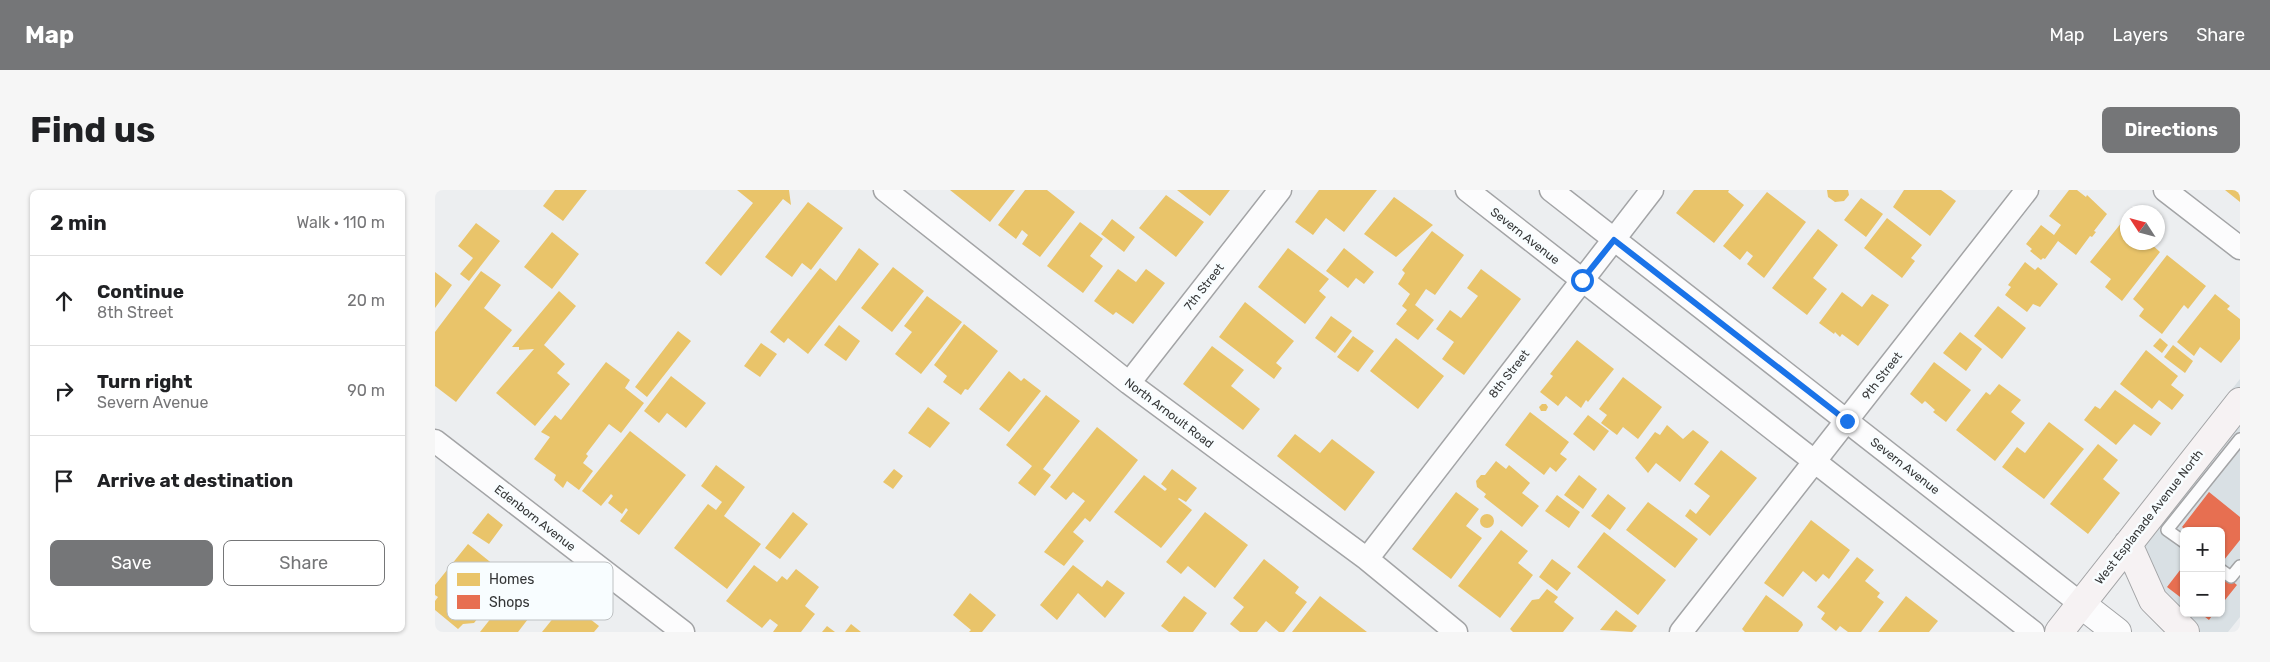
<!DOCTYPE html>
<meta charset="utf-8">
<style>
body{margin:0;font-family:Rubik,sans-serif;background:#f6f6f6;color:#202124}
.controls{position:absolute;right:15px;bottom:15px;display:grid;overflow:hidden;border-radius:8px;box-shadow:0 1px 4px #0004}
.controls button{width:45px;height:45px;display:grid;place-items:center;padding:0;border:0;border-bottom:1px solid #e0e0e0;background:#fff;color:#202124;font:25px sans-serif}
.compass{position:absolute;left:1685px;top:15px;width:45px;height:45px;border-radius:50%;background:#fff;box-shadow:0 1px 4px #0004;rotate:306deg}
.stop{position:absolute;width:15px;height:15px;margin:-11px;border:4px solid #1a73e8;border-radius:50%;background:#fff}
.stop.end{background:#1a73e8;border-color:#fff;box-shadow:0 1px 5px #0008}
.list{margin:0;padding:0;list-style:none}
h2{display:flex;justify-content:space-between;align-items:center;height:65px;margin:0;padding:0 20px;font-size:21px}
h2 small{font-size:16px;font-weight:400;color:#757577}
.list li{display:grid;grid-template-columns:32px 1fr auto;gap:15px;align-items:center;box-sizing:border-box;height:90px;padding:0 20px;border-top:1px solid #e0e0e0}
.list b{display:block;font-size:19px;white-space:nowrap}
.list p{margin:0;font-size:16px;white-space:nowrap;color:#757577}
.list em{font-size:16px;font-style:normal;color:#757577}
.actions{display:flex;gap:10px;padding:15px 20px}
.actions a{flex:1;padding:11px 0;border:1px solid #757678;border-radius:8px;text-align:center;font-size:18px;color:#757678}
.actions .main{background:#757678;color:#fff}
.icon{flex:none;width:28px;height:28px;fill:none;stroke:currentColor;stroke-width:2;stroke-linecap:round;stroke-linejoin:round}
.map{position:relative;flex:none;width:1805px;height:442px;overflow:hidden;border-radius:8px}
header{display:flex;align-items:center;gap:30px;box-sizing:border-box;height:70px;padding:0 25px;background:#757678;color:#fff}
header strong{font-size:24px}
nav{display:flex;gap:28px;margin-inline-start:auto;font-size:18px}
.intro{display:flex;align-items:center;justify-content:space-between;box-sizing:border-box;height:120px;padding:0 30px}
h1{margin:0;font-size:35px}
.button{padding:12px 22px;border-radius:8px;background:#757678;color:#fff;font-size:18px;font-weight:700}
main{display:flex;gap:30px;padding:0 30px}
aside{flex:1;background:#fff;border-radius:8px;box-shadow:0 1px 4px #0004}
.map>svg:first-child{display:block}
.built{fill:#d9e0e4;fill-rule:evenodd}
.homes{fill:#e9c46a}
.shops{fill:#e76f51}
.lines{fill:none;stroke-linecap:round;stroke-linejoin:round}
.service-casing{stroke:#a3a4a6;stroke-width:14}
.minor-casing{stroke:#a3a4a6;stroke-width:25}
.tertiary-casing{stroke:#a3a4a6;stroke-width:30}
.secondary-casing{stroke:#a3a4a6;stroke-width:30}
.service{stroke:#fcfcfd;stroke-width:11}
.minor{stroke:#fcfcfd;stroke-width:22}
.tertiary{stroke:#fcfcfd;stroke-width:28}
.secondary{stroke:#f6f2f3;stroke-width:28}
.route{stroke:#1a73e8;stroke-width:6}
.labels{text-anchor:middle;stroke-width:5;stroke-linejoin:round;paint-order:stroke}
.street-label{font-size:12px;fill:#353637;stroke:#f8fdff}
.key{fill:#f8fdff;stroke:#bec1c3;stroke-width:1}
.key-label{font-size:14px;fill:#353637}
</style>
<header>
<strong>Map</strong>
<nav><a>Map</a><a>Layers</a><a>Share</a></nav>
</header>
<div class="intro"><h1>Find us</h1><a class="button">Directions</a></div>
<main>
<aside>
<h2>2 min<small>Walk · 110 m</small></h2>
<ul class="list">
<li><svg class="icon" aria-label="ahead" viewBox="0 0 24 24"><path d="M12 20V5M6 11l6-6 6 6"/></svg><div><b>Continue</b><p>8th Street</p></div><em>20 m</em></li>
<li><svg class="icon" aria-label="right" viewBox="0 0 24 24"><path d="M7 20v-9h11M14 6l5 5-5 5"/></svg><div><b>Turn right</b><p>Severn Avenue</p></div><em>90 m</em></li>
<li><svg class="icon" aria-label="arrive" viewBox="0 0 24 24"><path d="M6 21V4h12l-3 4 3 4H6"/></svg><div><b>Arrive at destination</b></div></li>
</ul>
<div class="actions"><a class="main">Save</a><a>Share</a></div>
</aside>
<div class="map">
<svg width="1805" height="442" viewBox="0 0 1805 442">
<rect width="100%" height="100%" fill="#eceef0"/>
<path class="built" d="M 1805,189 L 1805,427 L 1793,442 L 1764,442 L 1666,366 ZM 1749,341 L 1786,341 L 1786,423 L 1749,423 Z"/>
<path class="homes" d="M 120,0 L 152,0 L 128,31 L 108,16 Z
M 302,0 L 354,0 L 356,15 L 348,9 L 286,86 L 270,73 L 318,13 Z
M 515,0 L 580,0 L 555,32 Z
M 590,0 L 612,0 L 640,22 L 605,67 L 587,54 L 593,45 L 587,40 L 581,49 L 563,35 Z
M 742,0 L 795,0 L 775,26 Z
M 884,0 L 942,0 L 909,42 L 891,28 L 878,45 L 860,32 Z
M 1259,0 L 1294,0 L 1293,2 L 1309,15 L 1279,53 L 1241,23 Z
M 1392,0 L 1413,0 L 1414,5 L 1409,11 L 1400,12 L 1393,7 Z
M 1469,0 L 1506,0 L 1521,11 L 1495,46 L 1458,17 Z
M 1634,0 L 1642,0 L 1651,7 L 1652,5 L 1672,24 L 1659,41 L 1661,42 L 1657,47 L 1655,46 L 1641,65 L 1623,51 L 1610,69 L 1608,68 L 1606,70 L 1595,61 L 1597,59 L 1591,54 L 1606,35 L 1619,45 L 1626,35 L 1614,26 Z
M 1790,0 L 1805,0 L 1805,12 Z
M 1332,2 L 1371,32 L 1329,88 L 1312,74 L 1318,66 L 1312,61 L 1305,70 L 1288,56 Z
M 731,5 L 769,32 L 741,67 L 704,38 Z
M 959,7 L 998,35 L 961,67 L 929,44 Z
M 1426,8 L 1448,24 L 1431,47 L 1409,30 Z
M 373,12 L 408,38 L 376,80 L 367,73 L 357,87 L 330,67 Z
M 1452,28 L 1487,55 L 1476,68 L 1480,71 L 1467,88 L 1429,58 Z
M 677,29 L 700,47 L 689,62 L 666,44 Z
M 645,32 L 668,49 L 655,66 L 668,76 L 648,103 L 612,76 Z
M 1687,32 L 1692,36 L 1692,52 L 1714,52 L 1725,62 L 1687,111 L 1670,97 L 1676,89 L 1655,72 Z
M 41,33 L 65,51 L 34,91 L 25,84 L 38,68 L 23,56 Z
M 1383,39 L 1403,55 L 1378,88 L 1392,99 L 1372,125 L 1337,98 Z
M 997,41 L 1029,65 L 1000,105 L 991,99 L 980,115 L 999,130 L 983,150 L 961,134 L 972,120 L 967,116 L 975,104 L 963,94 L 970,83 L 967,80 Z
M 117,42 L 144,64 L 117,99 L 89,77 Z
M 424,58 L 444,74 L 373,164 L 353,148 L 349,153 L 335,142 L 385,78 L 401,91 Z
M 853,58 L 894,89 L 884,101 L 891,107 L 870,134 L 823,97 Z
M 909,58 L 939,82 L 929,94 L 921,88 L 913,98 L 891,81 Z
M 1732,65 L 1771,96 L 1753,119 L 1749,115 L 1727,144 L 1704,126 L 1709,119 L 1698,109 Z
M 1590,72 L 1600,80 L 1603,77 L 1623,94 L 1605,117 L 1598,114 L 1592,122 L 1570,105 L 1576,97 L 1573,95 Z
M 458,77 L 489,101 L 457,142 L 426,118 Z
M 683,79 L 701,92 L 711,79 L 730,93 L 698,134 L 681,122 L 678,125 L 659,111 Z
M 1046,79 L 1086,109 L 1029,185 L 1007,169 L 1019,152 L 1001,139 L 1015,120 L 1026,128 L 1043,106 L 1032,98 Z
M 46,81 L 66,95 L 49,118 L 77,140 L 21,212 L 0,196 L 0,142 Z
M 0,82 L 17,95 L 0,118 Z
M 124,101 L 141,116 L 109,155 L 130,174 L 122,183 L 135,194 L 100,236 L 61,203 L 99,159 L 84,160 L 84,157 L 77,157 Z
M 1407,102 L 1427,117 L 1437,104 L 1454,115 L 1423,156 L 1407,144 L 1405,147 L 1400,142 L 1399,144 L 1384,133 Z
M 1780,104 L 1795,116 L 1792,119 L 1805,129 L 1805,149 L 1786,173 L 1765,157 L 1759,166 L 1742,152 Z
M 492,106 L 527,132 L 486,184 L 460,164 L 477,142 L 469,136 Z
M 810,112 L 859,151 L 841,173 L 847,178 L 839,189 L 784,147 Z
M 1563,116 L 1591,138 L 1567,169 L 1539,146 Z
M 896,126 L 917,141 L 900,163 L 880,148 Z
M 529,134 L 563,161 L 533,200 L 530,199 L 526,205 L 508,192 L 512,186 L 499,175 Z
M 404,135 L 425,151 L 411,171 L 389,155 Z
M 243,141 L 256,151 L 212,207 L 200,197 Z
M 1525,142 L 1547,159 L 1531,181 L 1508,163 Z
M 918,146 L 939,161 L 923,182 L 902,167 Z
M 961,148 L 1009,186 L 983,219 L 935,181 Z
M 1725,148 L 1733,155 L 1727,163 L 1718,156 Z
M 1142,150 L 1179,179 L 1153,212 L 1151,210 L 1146,218 L 1131,206 L 1123,216 L 1105,202 L 1118,186 L 1115,184 Z
M 326,153 L 342,164 L 325,187 L 309,176 Z
M 1738,155 L 1758,171 L 1750,183 L 1729,167 Z
M 777,156 L 809,180 L 796,196 L 825,219 L 808,240 L 748,194 Z
M 1711,160 L 1743,186 L 1736,195 L 1749,205 L 1737,220 L 1724,210 L 1717,219 L 1685,194 Z
M 171,172 L 195,190 L 190,198 L 209,213 L 186,243 L 174,234 L 151,264 L 153,266 L 148,273 L 158,281 L 144,300 L 132,291 L 128,298 L 119,290 L 121,285 L 99,269 L 115,247 L 106,242 L 120,225 L 126,230 Z
M 1499,172 L 1536,200 L 1511,232 L 1498,222 L 1500,220 L 1490,211 L 1487,214 L 1475,204 Z
M 574,181 L 586,191 L 589,188 L 606,201 L 574,242 L 544,219 Z
M 236,186 L 271,213 L 251,238 L 232,223 L 224,233 L 209,221 Z
M 1188,187 L 1227,217 L 1203,249 L 1188,237 L 1182,245 L 1166,233 L 1172,225 L 1164,219 Z
M 1564,194 L 1586,210 L 1576,222 L 1590,233 L 1560,271 L 1521,240 L 1551,202 L 1555,205 Z
M 1680,200 L 1726,233 L 1716,246 L 1699,234 L 1681,255 L 1649,230 L 1660,216 L 1665,219 Z
M 611,205 L 645,231 L 608,279 L 616,285 L 600,306 L 583,293 L 597,276 L 571,255 Z
M 1107,214 L 1111,214 L 1113,217 L 1111,221 L 1106,221 L 1104,217 Z
M 493,217 L 515,233 L 495,258 L 473,243 Z
M 1095,222 L 1134,252 L 1125,264 L 1132,269 L 1121,282 L 1115,277 L 1109,285 L 1070,255 Z
M 1153,225 L 1174,241 L 1159,261 L 1138,244 Z
M 1614,232 L 1649,259 L 1609,309 L 1567,277 L 1582,257 L 1590,263 Z
M 1232,235 L 1248,249 L 1258,240 L 1274,252 L 1245,292 L 1221,273 L 1213,283 L 1200,268 L 1220,242 L 1225,245 Z
M 662,237 L 703,270 L 655,332 L 650,328 L 638,342 L 649,351 L 629,376 L 609,362 L 650,311 L 638,302 L 631,310 L 615,297 Z
M 195,241 L 251,285 L 204,345 L 185,331 L 193,320 L 191,318 L 187,324 L 173,313 L 178,306 L 176,304 L 166,316 L 147,301 Z
M 860,244 L 885,263 L 897,249 L 940,282 L 910,321 L 842,266 Z
M 1663,254 L 1683,270 L 1668,289 L 1685,303 L 1653,344 L 1615,314 Z
M 1286,260 L 1322,288 L 1275,346 L 1250,326 L 1255,319 L 1261,324 L 1275,306 L 1259,294 Z
M 1061,271 L 1071,279 L 1074,275 L 1095,293 L 1087,303 L 1104,316 L 1087,337 L 1049,307 L 1051,304 L 1042,297 L 1041,291 L 1046,285 L 1050,285 Z
M 281,275 L 310,297 L 289,326 L 326,354 L 292,399 L 239,358 L 273,314 L 281,320 L 287,312 L 266,296 Z
M 459,279 L 468,286 L 458,299 L 448,292 Z
M 737,279 L 762,298 L 751,312 L 744,308 L 743,309 L 757,320 L 726,358 L 679,322 L 709,285 L 730,301 L 732,299 L 726,294 Z
M 1144,285 L 1162,299 L 1148,319 L 1129,305 Z
M 1021,302 L 1044,319 L 1031,336 L 1047,348 L 1016,389 L 977,359 Z
M 1173,304 L 1191,318 L 1175,340 L 1156,326 Z
M 1122,305 L 1145,322 L 1134,338 L 1110,321 Z
M 1213,312 L 1263,349 L 1240,378 L 1191,340 Z
M 358,322 L 373,334 L 345,369 L 330,358 Z
M 770,322 L 813,355 L 780,398 L 753,376 L 746,384 L 731,372 Z
M 53,323 L 68,335 L 54,354 L 37,343 Z
M1045 331a7 7 0 1 1 14 0a7 7 0 1 1-14 0Z
M 1376,330 L 1415,360 L 1394,389 L 1388,384 L 1381,392 L 1368,381 L 1348,407 L 1329,393 Z
M 1066,340 L 1093,361 L 1083,373 L 1098,385 L 1065,428 L 1023,396 Z
M 1169,342 L 1231,390 L 1203,425 L 1142,377 Z
M 33,354 L 75,388 L 39,433 L 28,434 L 23,439 L 0,420 L 0,411 L 3,407 L 0,405 L 0,395 Z
M 1422,367 L 1439,380 L 1430,391 L 1445,403 L 1442,407 L 1449,412 L 1426,442 L 1413,442 L 1405,436 L 1401,441 L 1386,429 L 1390,423 L 1382,417 Z
M 829,369 L 864,397 L 860,403 L 872,412 L 849,442 L 844,442 L 831,431 L 822,442 L 805,442 L 795,434 L 809,417 L 798,408 Z
M 1117,369 L 1136,383 L 1122,401 L 1104,387 Z
M 319,375 L 342,392 L 347,386 L 352,390 L 361,379 L 384,397 L 370,416 L 380,424 L 366,442 L 338,442 L 343,435 L 335,429 L 327,438 L 291,411 Z
M 638,375 L 667,397 L 672,390 L 690,403 L 670,428 L 643,403 L 622,430 L 605,415 Z
M 83,386 L 110,407 L 83,442 L 45,442 L 72,408 L 68,405 Z
M 1112,399 L 1123,407 L 1119,412 L 1139,428 L 1128,442 L 1078,442 L 1075,439 L 1097,410 L 1104,409 Z
M 535,403 L 561,425 L 547,442 L 534,442 L 536,440 L 518,425 Z
M 1331,405 L 1367,432 L 1368,435 L 1363,442 L 1310,442 L 1307,439 Z
M 749,406 L 772,423 L 758,442 L 734,442 L 726,436 Z
M 885,406 L 932,442 L 857,442 Z
M 1471,406 L 1503,431 L 1494,442 L 1443,442 Z
M 132,411 L 164,436 L 159,442 L 107,442 Z
M 1181,420 L 1202,436 L 1197,442 L 1165,440 Z
M 416,434 L 426,442 L 410,442 Z
M 392,436 L 400,442 L 387,442 Z"/>
<path class="shops" d="M 1774,302 L 1805,327 L 1805,350 L 1789,370 L 1786,368 L 1786,341 L 1752,341 L 1747,337 Z
M 1749,375 L 1749,410 L 1732,397 Z
M 1786,382 L 1802,395 L 1786,415 Z
M 1765,423 L 1779,423 L 1774,430 Z"/>
<g class="lines">
<g class="service-casing">
<path id="service" d="M 1749,352 L 1732,340 L 1805,249
M 1786,380 L 1796,387 L 1805,376"/>
</g>
<g class="minor-casing">
<path id="minor" d="M 450,0 L 694,193 L 932,369 L 1021,442
M 1032,0 L 1598,442
M 1116,0 L 1646,414
M 1730,0 L 1805,58
M 694,193 L 845,0
M 0,251 L 248,442
M 932,369 L 1217,0
M 1246,442 L 1592,0"/>
</g>
<g class="tertiary-casing">
<path id="tertiary" d="M 1646,414 L 1682,442"/>
</g>
<g class="secondary-casing">
<path id="secondary" d="M 1693,354 L 1718,410 L 1750,442
M 1624,442 L 1805,212"/>
</g>
<use href="#service" class="service"/>
<use href="#minor" class="minor"/>
<use href="#tertiary" class="tertiary"/>
<use href="#secondary" class="secondary"/>
</g>
<g class="lines">
<path class="route" d="M 1147,90 L 1179,50 L 1412,231"/>
</g>
<g class="labels">
<g class="street-label">
<text transform="translate(1090 46) rotate(38)" y="4">Severn Avenue</text>
<text transform="translate(769 97) rotate(-52)" y="4">7th Street</text>
<text transform="translate(1074 184) rotate(-52)" y="4">8th Street</text>
<text transform="translate(1447 186) rotate(-52)" y="4">9th Street</text>
<text transform="translate(734 223) rotate(37)" y="4">North Arnoult Road</text>
<text transform="translate(1470 276) rotate(38)" y="4">Severn Avenue</text>
<text transform="translate(1714 327) rotate(-52)" y="4">West Esplanade Avenue North</text>
<text transform="translate(100 328) rotate(38)" y="4">Edenborn Avenue</text>
</g>
</g>
<rect x="12" y="372" width="166" height="58" rx="8" class="key"/>
<rect x="22" y="383" width="23" height="13" fill="#e9c46a"/>
<rect x="22" y="405" width="23" height="14" fill="#e76f51"/>
<g class="key-label">
<text x="54" y="394">Homes</text>
<text x="54" y="417">Shops</text>
</g>
</svg>
<div class="controls">
<button>+</button>
<button>−</button>
</div>
<svg class="compass" viewBox="-18 -18 36 36"><path d="M0-13l5 13h-10z" fill="#e53935"/><path d="M0 13l5-13h-10z" fill="#757577"/></svg>
<div class="stop" style="left:1147px;top:90px"></div>
<div class="stop end" style="left:1412px;top:231px"></div>
</div>
</main>
